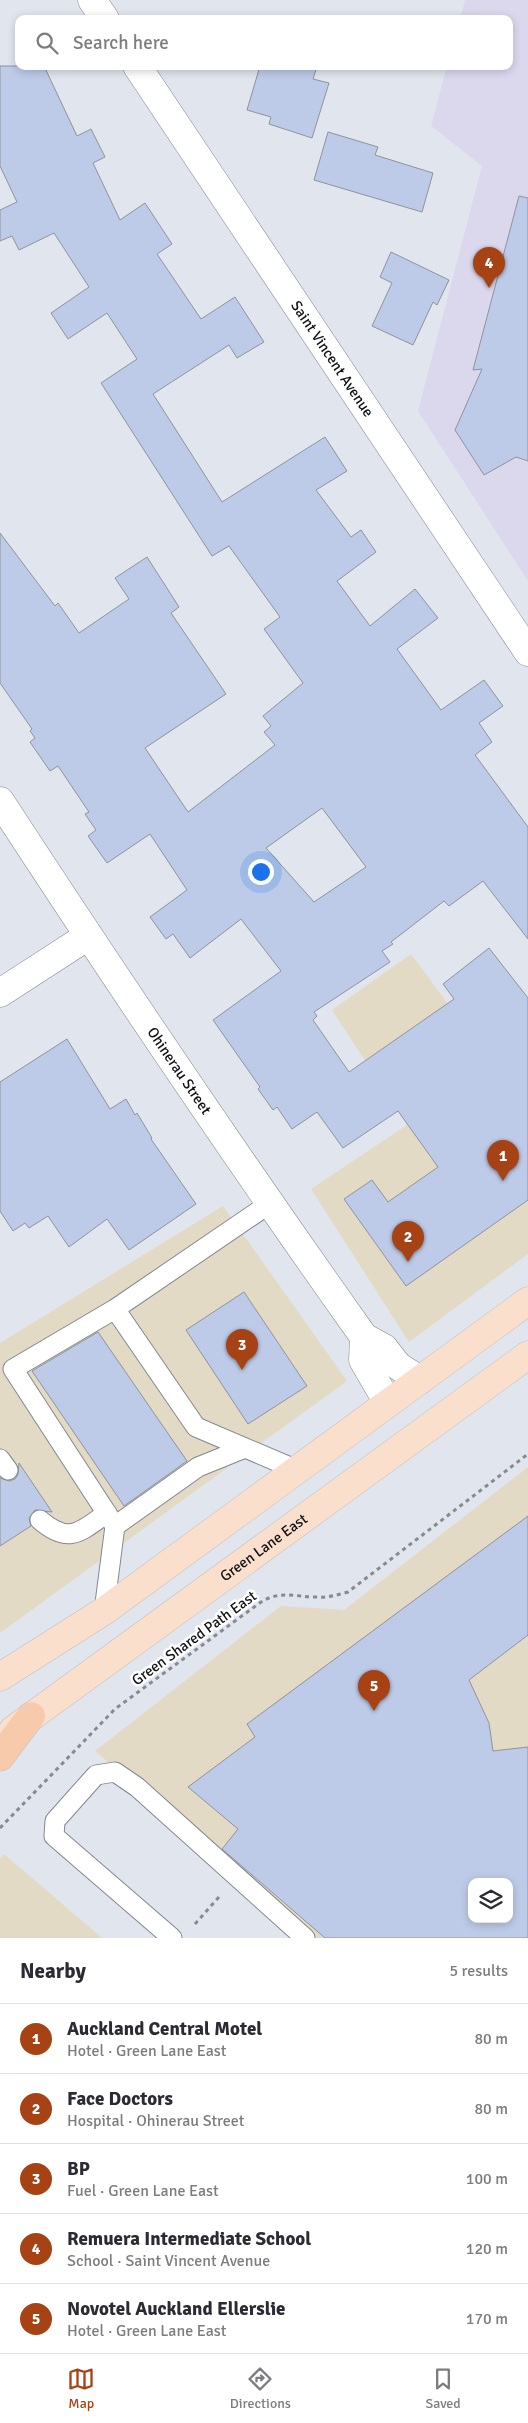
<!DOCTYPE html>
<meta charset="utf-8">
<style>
body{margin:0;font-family:Signika,sans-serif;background:#f7f7f7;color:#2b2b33}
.controls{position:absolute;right:15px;bottom:15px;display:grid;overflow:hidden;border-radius:10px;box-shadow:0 2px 8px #0003}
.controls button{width:45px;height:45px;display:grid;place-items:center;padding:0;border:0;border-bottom:1px solid #e1e1e2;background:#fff;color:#2b2b33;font:25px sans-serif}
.you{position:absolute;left:260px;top:871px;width:18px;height:18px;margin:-12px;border:4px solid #fff;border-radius:50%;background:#1a73e8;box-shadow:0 0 0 8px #1a73e833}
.badge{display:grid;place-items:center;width:32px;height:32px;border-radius:50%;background:#a74215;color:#fff;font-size:16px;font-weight:700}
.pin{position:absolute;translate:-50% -41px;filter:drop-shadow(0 1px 2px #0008)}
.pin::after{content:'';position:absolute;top:26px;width:18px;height:15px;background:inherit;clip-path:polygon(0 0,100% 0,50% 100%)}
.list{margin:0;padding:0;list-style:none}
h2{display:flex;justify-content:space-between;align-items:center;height:65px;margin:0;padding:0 20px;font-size:21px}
h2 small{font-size:16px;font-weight:400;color:#7c7c81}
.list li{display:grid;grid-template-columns:32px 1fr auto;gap:15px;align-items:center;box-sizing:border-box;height:70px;padding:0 20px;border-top:1px solid #e1e1e2}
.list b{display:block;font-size:19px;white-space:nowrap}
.list p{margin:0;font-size:16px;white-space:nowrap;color:#7c7c81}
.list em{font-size:16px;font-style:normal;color:#7c7c81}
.icon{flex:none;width:28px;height:28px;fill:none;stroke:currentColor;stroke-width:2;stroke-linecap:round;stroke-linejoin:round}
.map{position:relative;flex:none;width:528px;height:1938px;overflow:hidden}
.search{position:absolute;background:#fff;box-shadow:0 2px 8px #0003;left:15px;right:15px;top:15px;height:55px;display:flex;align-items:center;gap:12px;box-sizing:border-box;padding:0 18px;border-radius:10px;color:#7c7c81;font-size:19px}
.sheet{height:415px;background:#fff}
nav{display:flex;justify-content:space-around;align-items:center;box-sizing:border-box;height:70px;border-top:1px solid #e1e1e2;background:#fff;font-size:14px;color:#7c7c81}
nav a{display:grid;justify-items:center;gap:2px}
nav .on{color:#a74215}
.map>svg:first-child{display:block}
.commercial{fill:#e3dac5;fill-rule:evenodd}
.education{fill:#dbd8ee}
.building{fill:#bdcbe8;stroke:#8f939b;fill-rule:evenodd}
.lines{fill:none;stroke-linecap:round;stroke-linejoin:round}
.lane-casing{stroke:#83878e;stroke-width:21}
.street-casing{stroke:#83878e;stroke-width:29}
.primary-casing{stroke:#c1c1c2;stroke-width:29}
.highway-casing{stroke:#c1c1c2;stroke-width:29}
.path{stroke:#878a90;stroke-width:3;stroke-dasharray:4 4;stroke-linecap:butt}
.lane{stroke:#fff;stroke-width:19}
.street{stroke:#fff;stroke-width:28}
.primary{stroke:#fadfcd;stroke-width:28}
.highway{stroke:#f6caab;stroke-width:28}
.labels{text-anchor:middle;stroke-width:5;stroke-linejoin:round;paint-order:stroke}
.street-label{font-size:15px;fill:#111215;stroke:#fff}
</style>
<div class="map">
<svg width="528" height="1938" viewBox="0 0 528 1938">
<rect width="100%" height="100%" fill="#e1e5ed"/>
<path class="commercial" d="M 411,954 L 528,1112 L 528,1254 L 409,1342 L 311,1189 L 407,1125 L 332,1010 Z
M 223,1206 L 347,1381 L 0,1633 L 0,1343 Z
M 528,1467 L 528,1938 L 314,1938 L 95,1751 L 281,1606 L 344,1610 ZM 472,1882 L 509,1882 L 509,1919 L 472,1919 Z
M 4,1854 L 102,1938 L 0,1938 L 0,1859 Z"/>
<path class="education" d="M 465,0 L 528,0 L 528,581 L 418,411 L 482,166 L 431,126 L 447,66 L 509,66 L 509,19 L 460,19 Z"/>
<path class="building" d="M 0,66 L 44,66 L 77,136 L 91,129 L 105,157 L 93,163 L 120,220 L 145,203 L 172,244 L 157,254 L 201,319 L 235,297 L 264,342 L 237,358 L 229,345 L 153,394 L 222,502 L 325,437 L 347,471 L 316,490 L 351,537 L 361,530 L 376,552 L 337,581 L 370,626 L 415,589 L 438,618 L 397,649 L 441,710 L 484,680 L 503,706 L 479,723 L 492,742 L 475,755 L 528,827 L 528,939 L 483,881 L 449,906 L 444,901 L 391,942 L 393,944 L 382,951 L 390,962 L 314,1012 L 317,1016 L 313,1020 L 349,1072 L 454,999 L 443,984 L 489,948 L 528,998 L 528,1200 L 406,1286 L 344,1199 L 372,1180 L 388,1202 L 438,1167 L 398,1111 L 343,1148 L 317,1112 L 292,1129 L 277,1107 L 273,1110 L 258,1089 L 260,1087 L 213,1020 L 281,971 L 241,919 L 190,958 L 173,934 L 166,939 L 150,917 L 187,890 L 150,834 L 107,863 L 88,836 L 96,830 L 85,814 L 89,812 L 58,766 L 50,771 L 30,742 L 35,738 L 30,731 L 32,729 L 0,683 L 0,533 L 55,606 L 58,603 L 79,633 L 129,599 L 115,578 L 147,557 L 179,607 L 171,613 L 226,694 L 145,748 L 188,812 L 275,745 L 264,732 L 271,726 L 263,716 L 303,683 L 264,629 L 280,617 L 229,546 L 212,556 L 101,383 L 137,359 L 107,313 L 68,339 L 51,313 L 89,287 L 54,233 L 19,250 L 12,236 L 0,241 L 0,210 L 17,202 L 0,166 ZM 322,808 L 366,867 L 314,902 L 266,848 Z
M 260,66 L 317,66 L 313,79 L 329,83 L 312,138 L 269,124 L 271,117 L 247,110 Z
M 328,132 L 378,147 L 375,155 L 433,173 L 422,212 L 314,180 Z
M 519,196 L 528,198 L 528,461 L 516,457 L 484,475 L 455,430 L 482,369 L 473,370 Z
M 391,252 L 449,280 L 437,305 L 433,302 L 413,345 L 372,326 L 392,283 L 380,277 Z
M 67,1039 L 110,1109 L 126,1099 L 135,1115 L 137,1113 L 152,1138 L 151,1139 L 196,1204 L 129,1250 L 107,1219 L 69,1247 L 48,1216 L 29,1228 L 25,1223 L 13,1231 L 0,1211 L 0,1082 Z
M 244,1292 L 307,1386 L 248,1424 L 186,1330 Z
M 98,1332 L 187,1461 L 124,1506 L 32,1371 Z
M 19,1463 L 52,1512 L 35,1510 L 29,1518 L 31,1526 L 0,1546 L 0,1478 L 9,1481 L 15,1479 L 18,1474 Z
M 528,1516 L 528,1635 L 469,1680 L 489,1723 L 493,1751 L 528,1747 L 528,1938 L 325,1938 L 222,1849 L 238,1829 L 188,1787 L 255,1737 L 247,1724 ZM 472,1882 L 509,1882 L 509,1919 L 472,1919 Z"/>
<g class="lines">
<g class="lane-casing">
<path id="lane" d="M 269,1204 L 115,1309 L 196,1427 L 297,1470
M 115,1309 L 13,1369 L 115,1526 L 198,1467 L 245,1448
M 0,1459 L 8,1470
M 40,1520 C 69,1545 80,1532 107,1513
M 104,1611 L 115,1526
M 172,1938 L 54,1836 L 55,1821 L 96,1775 L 115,1772 L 137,1787 L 305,1938"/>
</g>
<g class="street-casing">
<g id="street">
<path d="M 92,0 L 105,19"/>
<path id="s1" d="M 137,66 L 528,652"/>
<path id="s2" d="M 0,801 C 118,982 239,1161 364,1337 L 384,1348 L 398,1366 L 420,1380"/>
<path d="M 0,993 L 88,936"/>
<path d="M 364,1337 L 363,1360 L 388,1403"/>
</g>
</g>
<g class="primary-casing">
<g id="primary">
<path d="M 0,1677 L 104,1611 L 528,1301"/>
<path id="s3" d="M 13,1730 L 528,1355"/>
</g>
</g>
<g class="highway-casing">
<path id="highway" d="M 0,1757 L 31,1716"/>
</g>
<path class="path" d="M 0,1828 L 115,1709 L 261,1602 C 280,1590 296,1597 316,1597 C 327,1598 337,1595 348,1592 L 528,1454
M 195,1924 L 219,1897"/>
<use href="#lane" class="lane"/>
<use href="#street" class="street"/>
<use href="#primary" class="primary"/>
<use href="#highway" class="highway"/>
</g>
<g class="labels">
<g class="street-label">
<text dy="5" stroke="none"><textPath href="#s1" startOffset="352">Saint Vincent Avenue</textPath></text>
<text dy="5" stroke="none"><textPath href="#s2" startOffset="324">Ohinerau Street</textPath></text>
<text dy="5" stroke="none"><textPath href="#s3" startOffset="310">Green Lane East</textPath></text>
<text transform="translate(194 1638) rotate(-36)" y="5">Green Shared Path East</text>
</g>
</g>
</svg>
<div class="controls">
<button><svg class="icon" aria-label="layers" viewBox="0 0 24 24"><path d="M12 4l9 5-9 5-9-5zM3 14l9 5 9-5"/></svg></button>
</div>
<div class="you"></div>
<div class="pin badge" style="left:503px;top:1181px">1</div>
<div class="pin badge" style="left:408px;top:1262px">2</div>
<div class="pin badge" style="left:242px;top:1370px">3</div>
<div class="pin badge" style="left:489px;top:288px">4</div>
<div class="pin badge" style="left:374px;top:1711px">5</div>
<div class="search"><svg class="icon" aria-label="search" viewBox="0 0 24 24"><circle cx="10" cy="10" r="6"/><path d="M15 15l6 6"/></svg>Search here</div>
</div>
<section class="sheet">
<h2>Nearby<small>5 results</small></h2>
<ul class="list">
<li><span class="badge">1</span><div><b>Auckland Central Motel</b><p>Hotel · Green Lane East</p></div><em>80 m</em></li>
<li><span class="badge">2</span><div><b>Face Doctors</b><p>Hospital · Ohinerau Street</p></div><em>80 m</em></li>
<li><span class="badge">3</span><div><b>BP</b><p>Fuel · Green Lane East</p></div><em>100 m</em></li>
<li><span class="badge">4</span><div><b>Remuera Intermediate School</b><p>School · Saint Vincent Avenue</p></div><em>120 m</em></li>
<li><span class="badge">5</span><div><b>Novotel Auckland Ellerslie</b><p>Hotel · Green Lane East</p></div><em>170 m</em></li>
</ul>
</section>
<nav>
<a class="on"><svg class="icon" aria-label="map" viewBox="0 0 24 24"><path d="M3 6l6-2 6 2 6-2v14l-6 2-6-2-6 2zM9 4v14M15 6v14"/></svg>Map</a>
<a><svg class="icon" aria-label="directions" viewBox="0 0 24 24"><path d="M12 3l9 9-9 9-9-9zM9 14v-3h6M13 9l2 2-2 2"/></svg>Directions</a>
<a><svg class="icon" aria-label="saved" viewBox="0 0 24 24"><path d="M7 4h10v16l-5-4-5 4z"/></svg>Saved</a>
</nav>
